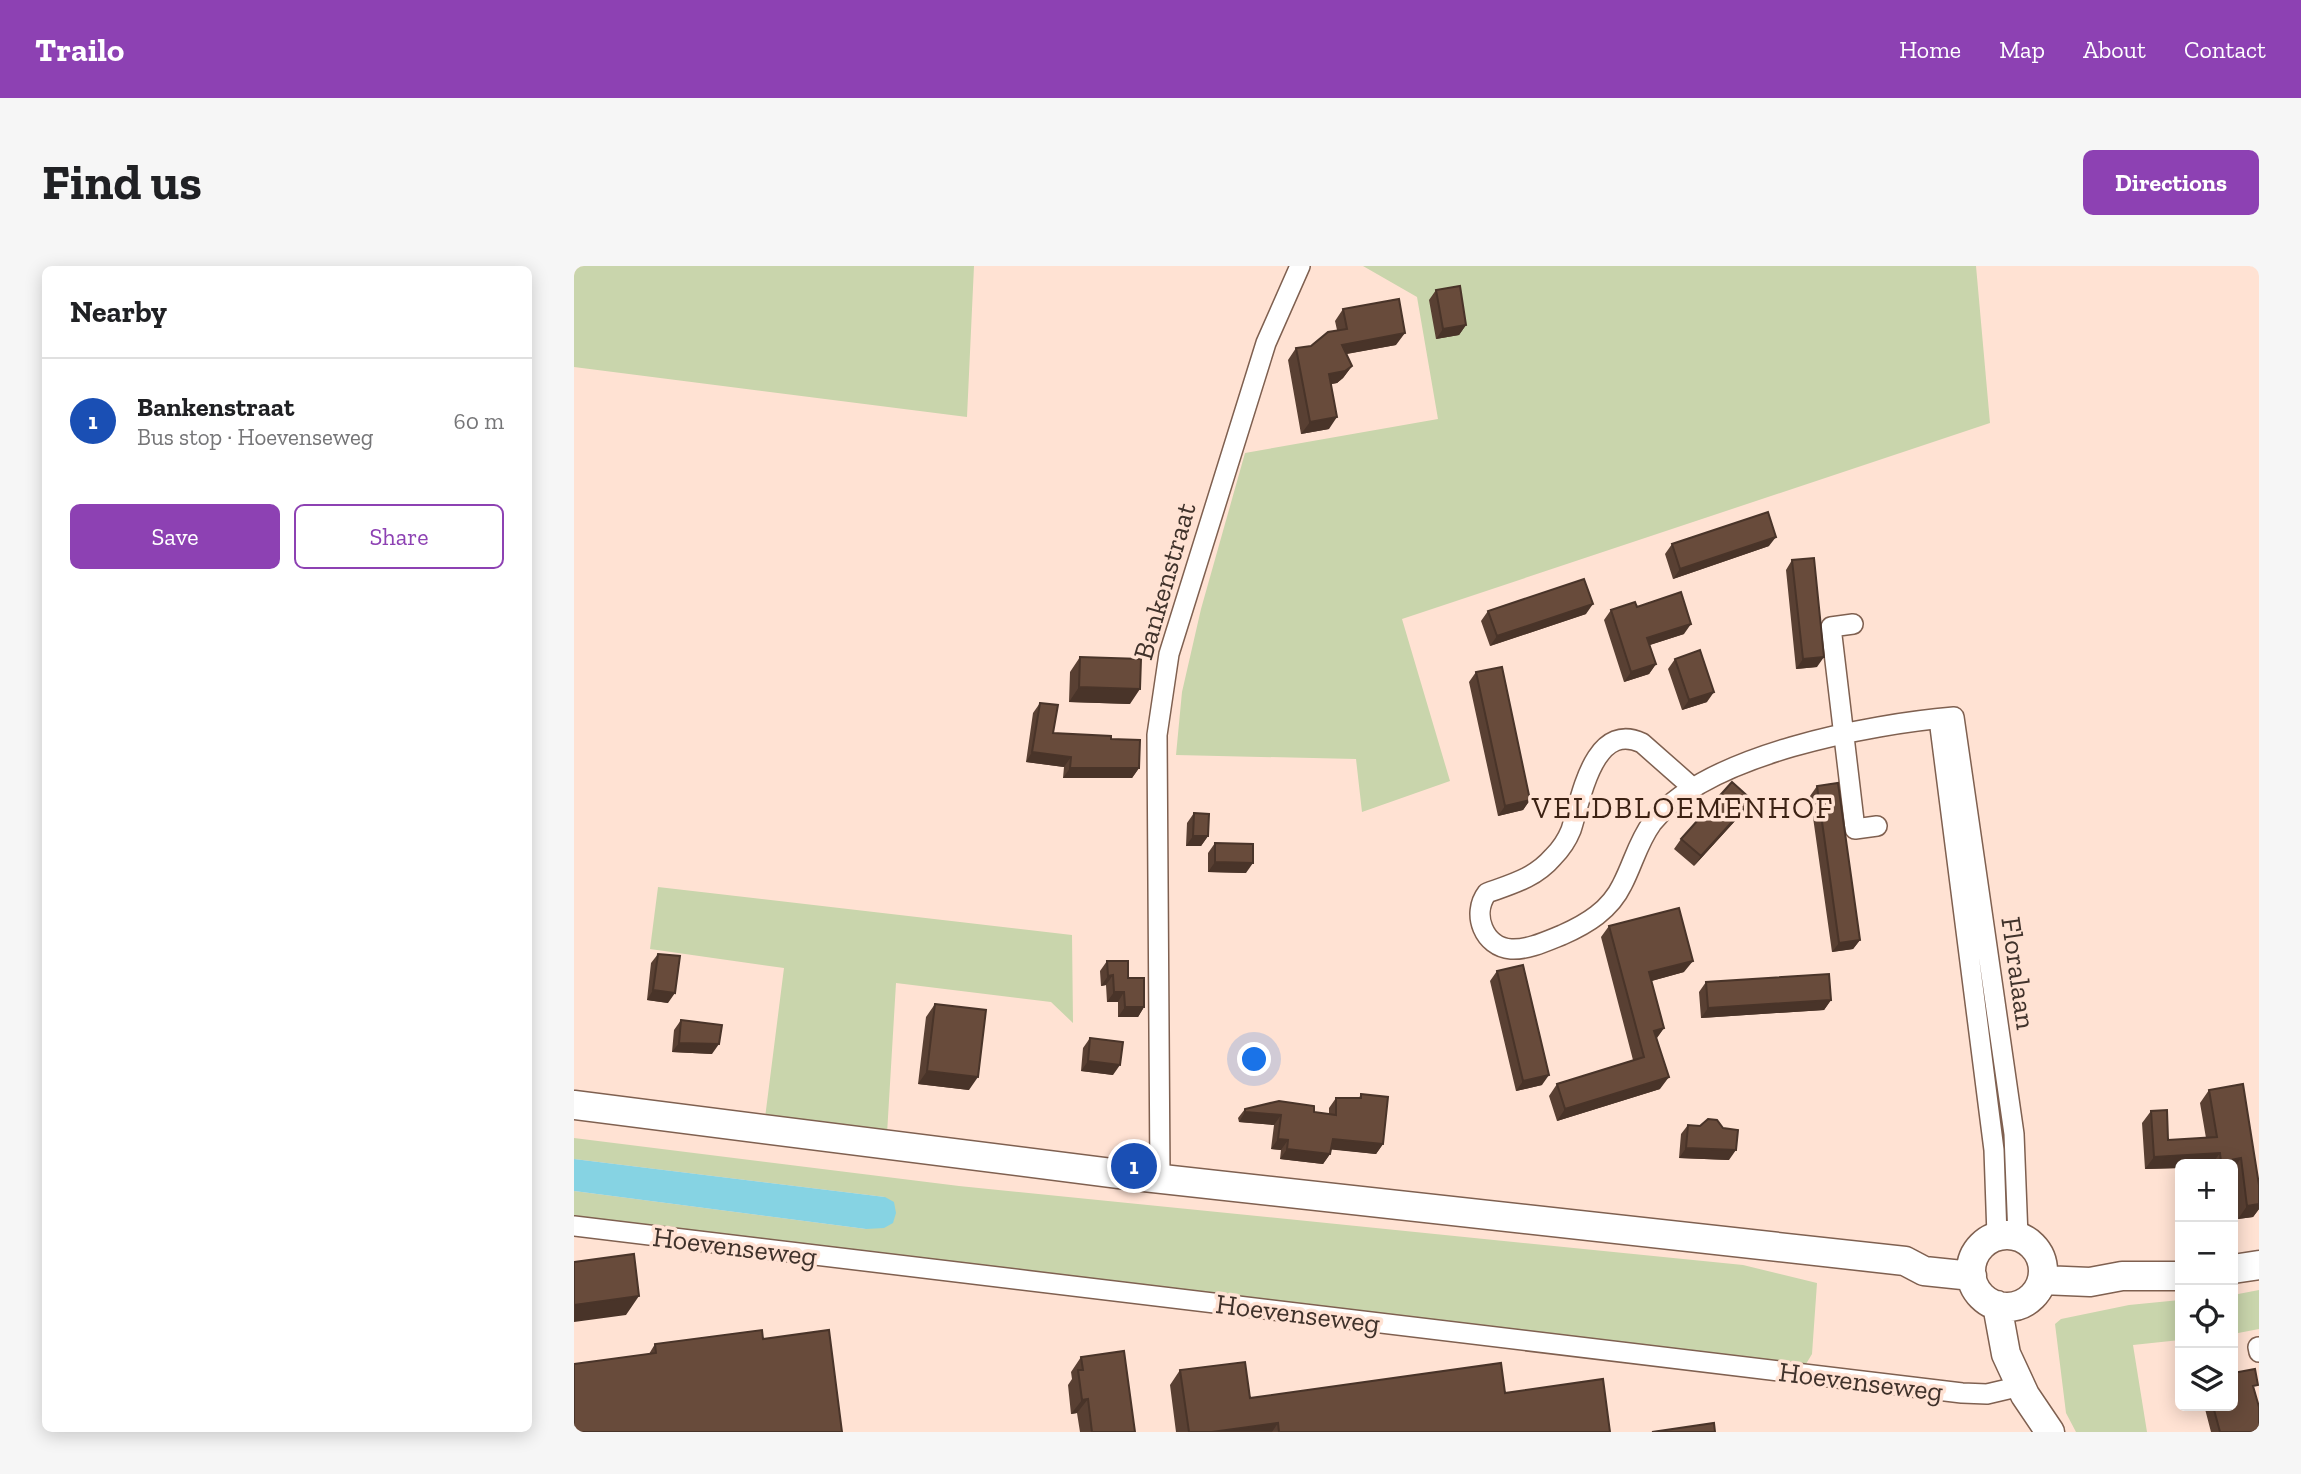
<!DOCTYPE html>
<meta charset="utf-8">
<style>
body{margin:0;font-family:"Zilla Slab",serif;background:#f6f6f6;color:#202124}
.controls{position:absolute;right:21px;bottom:21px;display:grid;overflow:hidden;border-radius:10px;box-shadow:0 4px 18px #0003}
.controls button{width:63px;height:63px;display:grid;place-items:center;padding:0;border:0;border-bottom:2px solid #e0e0e0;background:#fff;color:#202124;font:35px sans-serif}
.you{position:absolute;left:681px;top:794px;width:24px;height:24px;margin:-18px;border:5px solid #fff;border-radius:50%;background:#1a73e8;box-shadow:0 0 0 10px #1a73e833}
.badge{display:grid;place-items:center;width:46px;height:46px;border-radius:50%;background:#8d41b3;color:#fff;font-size:23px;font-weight:700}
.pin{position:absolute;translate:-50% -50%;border:4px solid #fff;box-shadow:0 2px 7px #0006}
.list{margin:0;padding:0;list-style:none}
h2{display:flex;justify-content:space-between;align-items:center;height:91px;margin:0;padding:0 28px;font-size:30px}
h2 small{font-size:23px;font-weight:400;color:#757577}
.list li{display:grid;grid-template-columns:46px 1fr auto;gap:21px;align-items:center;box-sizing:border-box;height:126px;padding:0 28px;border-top:2px solid #e0e0e0}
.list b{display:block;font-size:26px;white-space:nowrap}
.list p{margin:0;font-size:23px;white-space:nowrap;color:#757577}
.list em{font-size:23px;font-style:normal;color:#757577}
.actions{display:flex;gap:14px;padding:21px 28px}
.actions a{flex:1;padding:16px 0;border:2px solid #8d41b3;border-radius:10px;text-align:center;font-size:24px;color:#8d41b3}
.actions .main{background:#8d41b3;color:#fff}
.icon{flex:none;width:38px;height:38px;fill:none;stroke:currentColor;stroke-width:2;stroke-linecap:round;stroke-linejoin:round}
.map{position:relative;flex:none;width:1685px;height:1166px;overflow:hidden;border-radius:10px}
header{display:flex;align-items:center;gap:42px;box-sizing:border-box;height:98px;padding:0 35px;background:#8d41b3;color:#fff}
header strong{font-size:33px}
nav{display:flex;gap:38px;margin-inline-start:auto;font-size:24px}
.intro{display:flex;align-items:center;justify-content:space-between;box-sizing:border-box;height:168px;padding:0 42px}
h1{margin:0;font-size:49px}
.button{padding:18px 32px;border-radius:10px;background:#8d41b3;color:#fff;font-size:24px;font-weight:700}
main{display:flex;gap:42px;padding:0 42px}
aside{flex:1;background:#fff;border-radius:10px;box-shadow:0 4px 18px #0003}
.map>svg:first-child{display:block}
.green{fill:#c9d5ac}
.water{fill:#86d3e3}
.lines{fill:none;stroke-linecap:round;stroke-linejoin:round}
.street-casing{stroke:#7f6050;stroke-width:22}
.secondary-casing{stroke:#7f6050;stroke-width:31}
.street{stroke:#fff;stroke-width:19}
.secondary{stroke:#fff;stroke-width:28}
.wall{fill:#594033}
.shaded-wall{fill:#493429}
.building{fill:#684b3b;stroke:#493429;stroke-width:2}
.labels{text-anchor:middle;stroke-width:7;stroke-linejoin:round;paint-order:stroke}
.street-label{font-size:28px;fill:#40322b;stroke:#ffe2d3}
.neighbourhood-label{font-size:30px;letter-spacing:2px;fill:#3c2214;stroke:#ffe2d3}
</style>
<header>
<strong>Trailo</strong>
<nav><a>Home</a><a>Map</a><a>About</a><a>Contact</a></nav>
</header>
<div class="intro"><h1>Find us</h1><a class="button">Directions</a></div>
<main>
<aside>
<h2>Nearby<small></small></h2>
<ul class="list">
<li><span class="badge" style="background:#1a4fb4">1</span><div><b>Bankenstraat</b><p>Bus stop · Hoevenseweg</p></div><em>60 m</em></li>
</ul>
<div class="actions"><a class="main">Save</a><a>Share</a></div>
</aside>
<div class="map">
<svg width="1685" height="1166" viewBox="0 0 1685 1166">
<rect width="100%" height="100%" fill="#ffe2d3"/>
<path class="green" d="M 0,0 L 400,0 L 393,151 L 0,101 Z
M 789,0 L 1402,0 L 1416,157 L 828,353 L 876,515 L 788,546 L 782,493 L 602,489 L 608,426 L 627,343 L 671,187 L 864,153 L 843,31 Z
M 84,621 L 498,669 L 499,757 L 477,736 L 322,717 L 313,868 L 191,852 L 210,702 L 76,683 Z
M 0,872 L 385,920 L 1169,999 L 1243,1017 L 1238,1088 L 1232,1098 L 0,950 L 0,925 L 292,963 L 311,931 L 0,893 Z
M 1685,1024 L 1685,1063 L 1659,1068 L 1659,1029 Z
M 1606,1034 L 1606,1074 L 1559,1079 L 1573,1166 L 1502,1166 L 1492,1147 L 1481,1058 L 1487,1053 L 1555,1039 Z"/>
<path class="water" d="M 0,893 L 311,931 L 320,936 L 322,947 L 319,957 L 310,962 L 292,963 L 0,925 Z"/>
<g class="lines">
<g class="street-casing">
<path id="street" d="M 1279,358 L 1257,361 L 1281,563 L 1303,560
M 1365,453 L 1420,884 L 1423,970
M 1119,522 L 1068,477 C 1019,454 1007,534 997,564 C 993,574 986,584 979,591 C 961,612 938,618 913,627 C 897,648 910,681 937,683 C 954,684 973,675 988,669 C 1013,658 1036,644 1048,619 C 1059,598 1064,576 1078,557 C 1132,488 1297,458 1380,451 L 1440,868 L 1444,971
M 586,912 L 583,469 L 595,388 L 692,77 L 726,0
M 0,960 L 1388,1127 L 1413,1128 L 1447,1120
M 1684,1081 L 1685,1086"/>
</g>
<g class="secondary-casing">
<path id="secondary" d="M 0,839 L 561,910 L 1331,995 L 1350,1005 L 1398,1010
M1397 1005a36 36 0 1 1 72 0a36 36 0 1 1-72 0Z
M 1659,1003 L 1685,999
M 1468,1014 L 1516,1016 L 1548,1010 L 1606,1010
M 1423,1039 L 1432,1088 L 1451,1129 L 1476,1166"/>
</g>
<use href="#street" class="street"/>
<use href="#secondary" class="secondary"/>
</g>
<path class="wall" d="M 862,24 L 892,59 L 885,69 L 862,73 L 855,34 Z
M 769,43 L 822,79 L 773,88 L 778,100 L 769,112 L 763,117 L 757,118 L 755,163 L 727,168 L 714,94 L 722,82 L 737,80 L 763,64 L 761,55 Z
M 1098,278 L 1195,280 L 1099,313 L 1091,288 Z
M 1218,294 L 1243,401 L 1222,403 L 1212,304 Z
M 1063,341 L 1110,368 L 1076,379 L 1082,398 L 1075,408 L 1050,416 L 1030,354 L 1037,344 Z
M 914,345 L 1012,348 L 916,380 L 907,355 Z
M 506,391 L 556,438 L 495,436 L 496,406 Z
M 1101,393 L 1133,436 L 1108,444 L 1094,403 Z
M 902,406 L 956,534 L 949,544 L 924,550 L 895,416 Z
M 466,437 L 479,467 L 537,473 L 565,502 L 558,512 L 489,512 L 490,501 L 452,496 L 459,447 Z
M 1243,520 L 1286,674 L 1279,683 L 1258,686 L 1236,530 Z
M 1178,534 L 1171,544 L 1120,600 L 1100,583 L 1107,573 Z
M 620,547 L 634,570 L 627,580 L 612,580 L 613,557 Z
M 641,577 L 672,607 L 634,606 L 634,587 Z
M 1035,660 L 1110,706 L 1077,715 L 1090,762 L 1083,772 L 1086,823 L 983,855 L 975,830 L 983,818 L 1059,794 L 1027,671 Z
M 84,688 L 94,737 L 73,734 L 77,697 Z
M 533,695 L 554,712 L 570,741 L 564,751 L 544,751 L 544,736 L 533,736 L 532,719 L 527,720 L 526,705 Z
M 923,705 L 968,819 L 942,825 L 916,715 Z
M 1132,716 L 1257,734 L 1250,744 L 1127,752 L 1125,726 Z
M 361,738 L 395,824 L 344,818 L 352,751 Z
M 107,754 L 138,788 L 98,786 L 100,764 Z
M 516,772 L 539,809 L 507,805 L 509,782 Z
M 1635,824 L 1685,919 L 1685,943 L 1679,951 L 1664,953 L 1659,911 L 1659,898 L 1606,898 L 1606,902 L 1571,903 L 1568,857 L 1577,845 L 1594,874 L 1632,872 L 1626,837 Z
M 787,828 L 809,878 L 802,888 L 757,883 L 756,888 L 749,898 L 706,893 L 707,884 L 697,883 L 700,859 L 665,856 L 664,852 L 671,843 L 740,846 L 755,848 L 755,842 L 762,832 L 785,832 Z
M 1114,859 L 1155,894 L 1105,892 L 1107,868 Z
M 189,1073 L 75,1088 L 81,1078 Z
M 507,1091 L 561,1166 L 506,1166 L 503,1147 L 497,1148 L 494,1119 L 498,1113 L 497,1106 Z
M 606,1104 L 676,1132 L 931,1127 L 1036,1166 L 602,1166 L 596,1119 Z
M 1659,1107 L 1680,1124 L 1685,1166 L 1637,1166 L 1631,1143 L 1634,1140 L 1659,1140 Z"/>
<path class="shaded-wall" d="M 892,59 L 885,69 L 862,73 L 869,63 Z
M 831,67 L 822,79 L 760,90 L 768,79 Z
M 778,100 L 769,112 L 763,117 L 747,120 L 755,108 Z
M 763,151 L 755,163 L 727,168 L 736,156 Z
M 1202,271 L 1195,280 L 1099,313 L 1106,303 Z
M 1019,338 L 1012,348 L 916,380 L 923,370 Z
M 1117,358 L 1110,368 L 1066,382 L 1073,372 Z
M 1250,391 L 1243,401 L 1222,403 L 1229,393 Z
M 1082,398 L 1075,408 L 1050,416 L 1057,406 Z
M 505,421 L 566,423 L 556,438 L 495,436 Z
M 1140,426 L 1133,436 L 1108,444 L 1115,434 Z
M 458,486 L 497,491 L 490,501 L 452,496 Z
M 496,502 L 565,502 L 558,512 L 489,512 Z
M 956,534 L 949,544 L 924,550 L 931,540 Z
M 1178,534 L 1171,544 L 1120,600 L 1127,590 Z
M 619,570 L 634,570 L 627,580 L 612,580 Z
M 641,596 L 679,597 L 672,607 L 634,606 Z
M 1286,674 L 1279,683 L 1258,686 L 1265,677 Z
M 1119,695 L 1110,706 L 1067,718 L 1075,706 Z
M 539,709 L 532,719 L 527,720 L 534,710 Z
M 79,724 L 101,727 L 94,737 L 73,734 Z
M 540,726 L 550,726 L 544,736 L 533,736 Z
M 1257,734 L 1250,744 L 1127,752 L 1134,742 Z
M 551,741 L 570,741 L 564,751 L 544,751 Z
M 1090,762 L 1081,774 L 1080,765 Z
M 105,777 L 145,778 L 138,788 L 98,786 Z
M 514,795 L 546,799 L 539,809 L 507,805 Z
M 353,805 L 404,811 L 395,824 L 344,818 Z
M 975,809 L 968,819 L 942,825 L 949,815 Z
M 1095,811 L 1086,823 L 983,855 L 991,843 Z
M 671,846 L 707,849 L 700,859 L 665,856 Z
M 704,873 L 714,874 L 707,884 L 697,883 Z
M 759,873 L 809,878 L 802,888 L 752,883 Z
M 1112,882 L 1162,884 L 1155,894 L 1105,892 Z
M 713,883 L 756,888 L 749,898 L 706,893 Z
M 1646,887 L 1638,898 L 1606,898 L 1606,902 L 1571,903 L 1580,891 Z
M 1667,892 L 1659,904 L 1659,898 L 1646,898 L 1647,896 Z
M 1685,938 L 1685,943 L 1679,951 L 1664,953 L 1673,940 Z
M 65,1030 L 52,1049 L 0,1056 L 0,1039 Z
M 514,1133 L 503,1147 L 497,1148 L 508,1134 Z
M 704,1157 L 698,1166 L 638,1166 Z"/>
<path class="building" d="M 886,20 L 892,59 L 869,63 L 862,24 Z
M 825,33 L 831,67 L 768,79 L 778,100 L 771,105 L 755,108 L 763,151 L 736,156 L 722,82 L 737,80 L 754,66 L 773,63 L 769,43 Z
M 1194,246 L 1202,271 L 1106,303 L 1098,278 Z
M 1240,292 L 1250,391 L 1229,393 L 1218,294 Z
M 1010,313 L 1019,338 L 923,370 L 914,345 Z
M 1107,326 L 1117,358 L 1073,372 L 1082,398 L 1057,406 L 1037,344 L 1061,336 L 1063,341 Z
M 1126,384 L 1140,426 L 1115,434 L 1101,393 Z
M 506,391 L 567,393 L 566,423 L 505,421 Z
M 928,401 L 956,534 L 931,540 L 902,406 Z
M 466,437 L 484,439 L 479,467 L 537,470 L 537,473 L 566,474 L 565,502 L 496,502 L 497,491 L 458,486 Z
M 1158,516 L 1178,534 L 1127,590 L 1107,573 Z
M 1264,517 L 1286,674 L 1265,677 L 1243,520 Z
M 620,547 L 635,548 L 634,570 L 619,570 Z
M 641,577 L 679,578 L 679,597 L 641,596 Z
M 1105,642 L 1119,695 L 1075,706 L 1090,762 L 1080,765 L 1095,811 L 991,843 L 983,818 L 1070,791 L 1035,660 Z
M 84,688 L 106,690 L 101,727 L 79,724 Z
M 533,695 L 554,695 L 554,712 L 570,712 L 570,741 L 551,741 L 550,726 L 540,726 L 539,709 L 534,710 Z
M 949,699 L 975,809 L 949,815 L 923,705 Z
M 1255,708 L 1257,734 L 1134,742 L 1132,716 Z
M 361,738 L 412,744 L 404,811 L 353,805 Z
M 107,754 L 148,759 L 145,778 L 105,777 Z
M 516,772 L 549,776 L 546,799 L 514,795 Z
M 1669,818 L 1685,919 L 1685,938 L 1673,940 L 1667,892 L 1647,896 L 1646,887 L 1580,891 L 1577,845 L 1593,844 L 1594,874 L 1643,871 L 1635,824 Z
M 787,828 L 814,831 L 809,878 L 759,873 L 756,888 L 713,883 L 714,874 L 704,873 L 707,849 L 671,846 L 671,843 L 705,835 L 740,840 L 740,846 L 762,849 L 762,832 L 787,832 Z
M 1134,853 L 1143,854 L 1149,862 L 1164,864 L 1162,884 L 1112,882 L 1114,859 L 1126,860 Z
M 60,988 L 65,1030 L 0,1039 L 0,996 Z
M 188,1064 L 189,1073 L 255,1064 L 268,1166 L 0,1166 L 0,1098 L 82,1087 L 81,1078 Z
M 550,1085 L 561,1166 L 518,1166 L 514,1133 L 508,1134 L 504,1104 L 509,1104 L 507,1091 Z
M 671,1096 L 676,1132 L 927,1097 L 931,1127 L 1029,1113 L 1036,1166 L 705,1166 L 704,1157 L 638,1166 L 615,1166 L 606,1104 Z
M 1681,1103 L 1684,1119 L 1679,1120 L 1685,1141 L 1685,1166 L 1646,1166 L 1639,1140 L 1659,1140 L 1659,1129 L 1662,1128 L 1659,1107 Z
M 1140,1157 L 1141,1166 L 1078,1166 Z"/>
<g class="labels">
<g class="street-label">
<text transform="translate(590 315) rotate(-74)" y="10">Bankenstraat</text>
<text transform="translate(1445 707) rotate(82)" y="10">Floralaan</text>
<text transform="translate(161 980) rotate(7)" y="10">Hoevenseweg</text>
<text transform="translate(724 1047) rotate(7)" y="10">Hoevenseweg</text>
<text transform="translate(1287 1115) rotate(7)" y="10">Hoevenseweg</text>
</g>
<g class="neighbourhood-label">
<text x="1109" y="552">VELDBLOEMENHOF</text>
</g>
</g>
</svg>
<div class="controls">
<button>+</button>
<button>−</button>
<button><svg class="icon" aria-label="locate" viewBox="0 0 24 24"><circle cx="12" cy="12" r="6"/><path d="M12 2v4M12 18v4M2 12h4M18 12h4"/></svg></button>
<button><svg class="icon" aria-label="layers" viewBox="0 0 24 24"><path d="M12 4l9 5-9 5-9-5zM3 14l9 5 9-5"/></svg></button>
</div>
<div class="you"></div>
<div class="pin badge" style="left:560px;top:900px;background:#1a4fb4">1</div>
</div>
</main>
